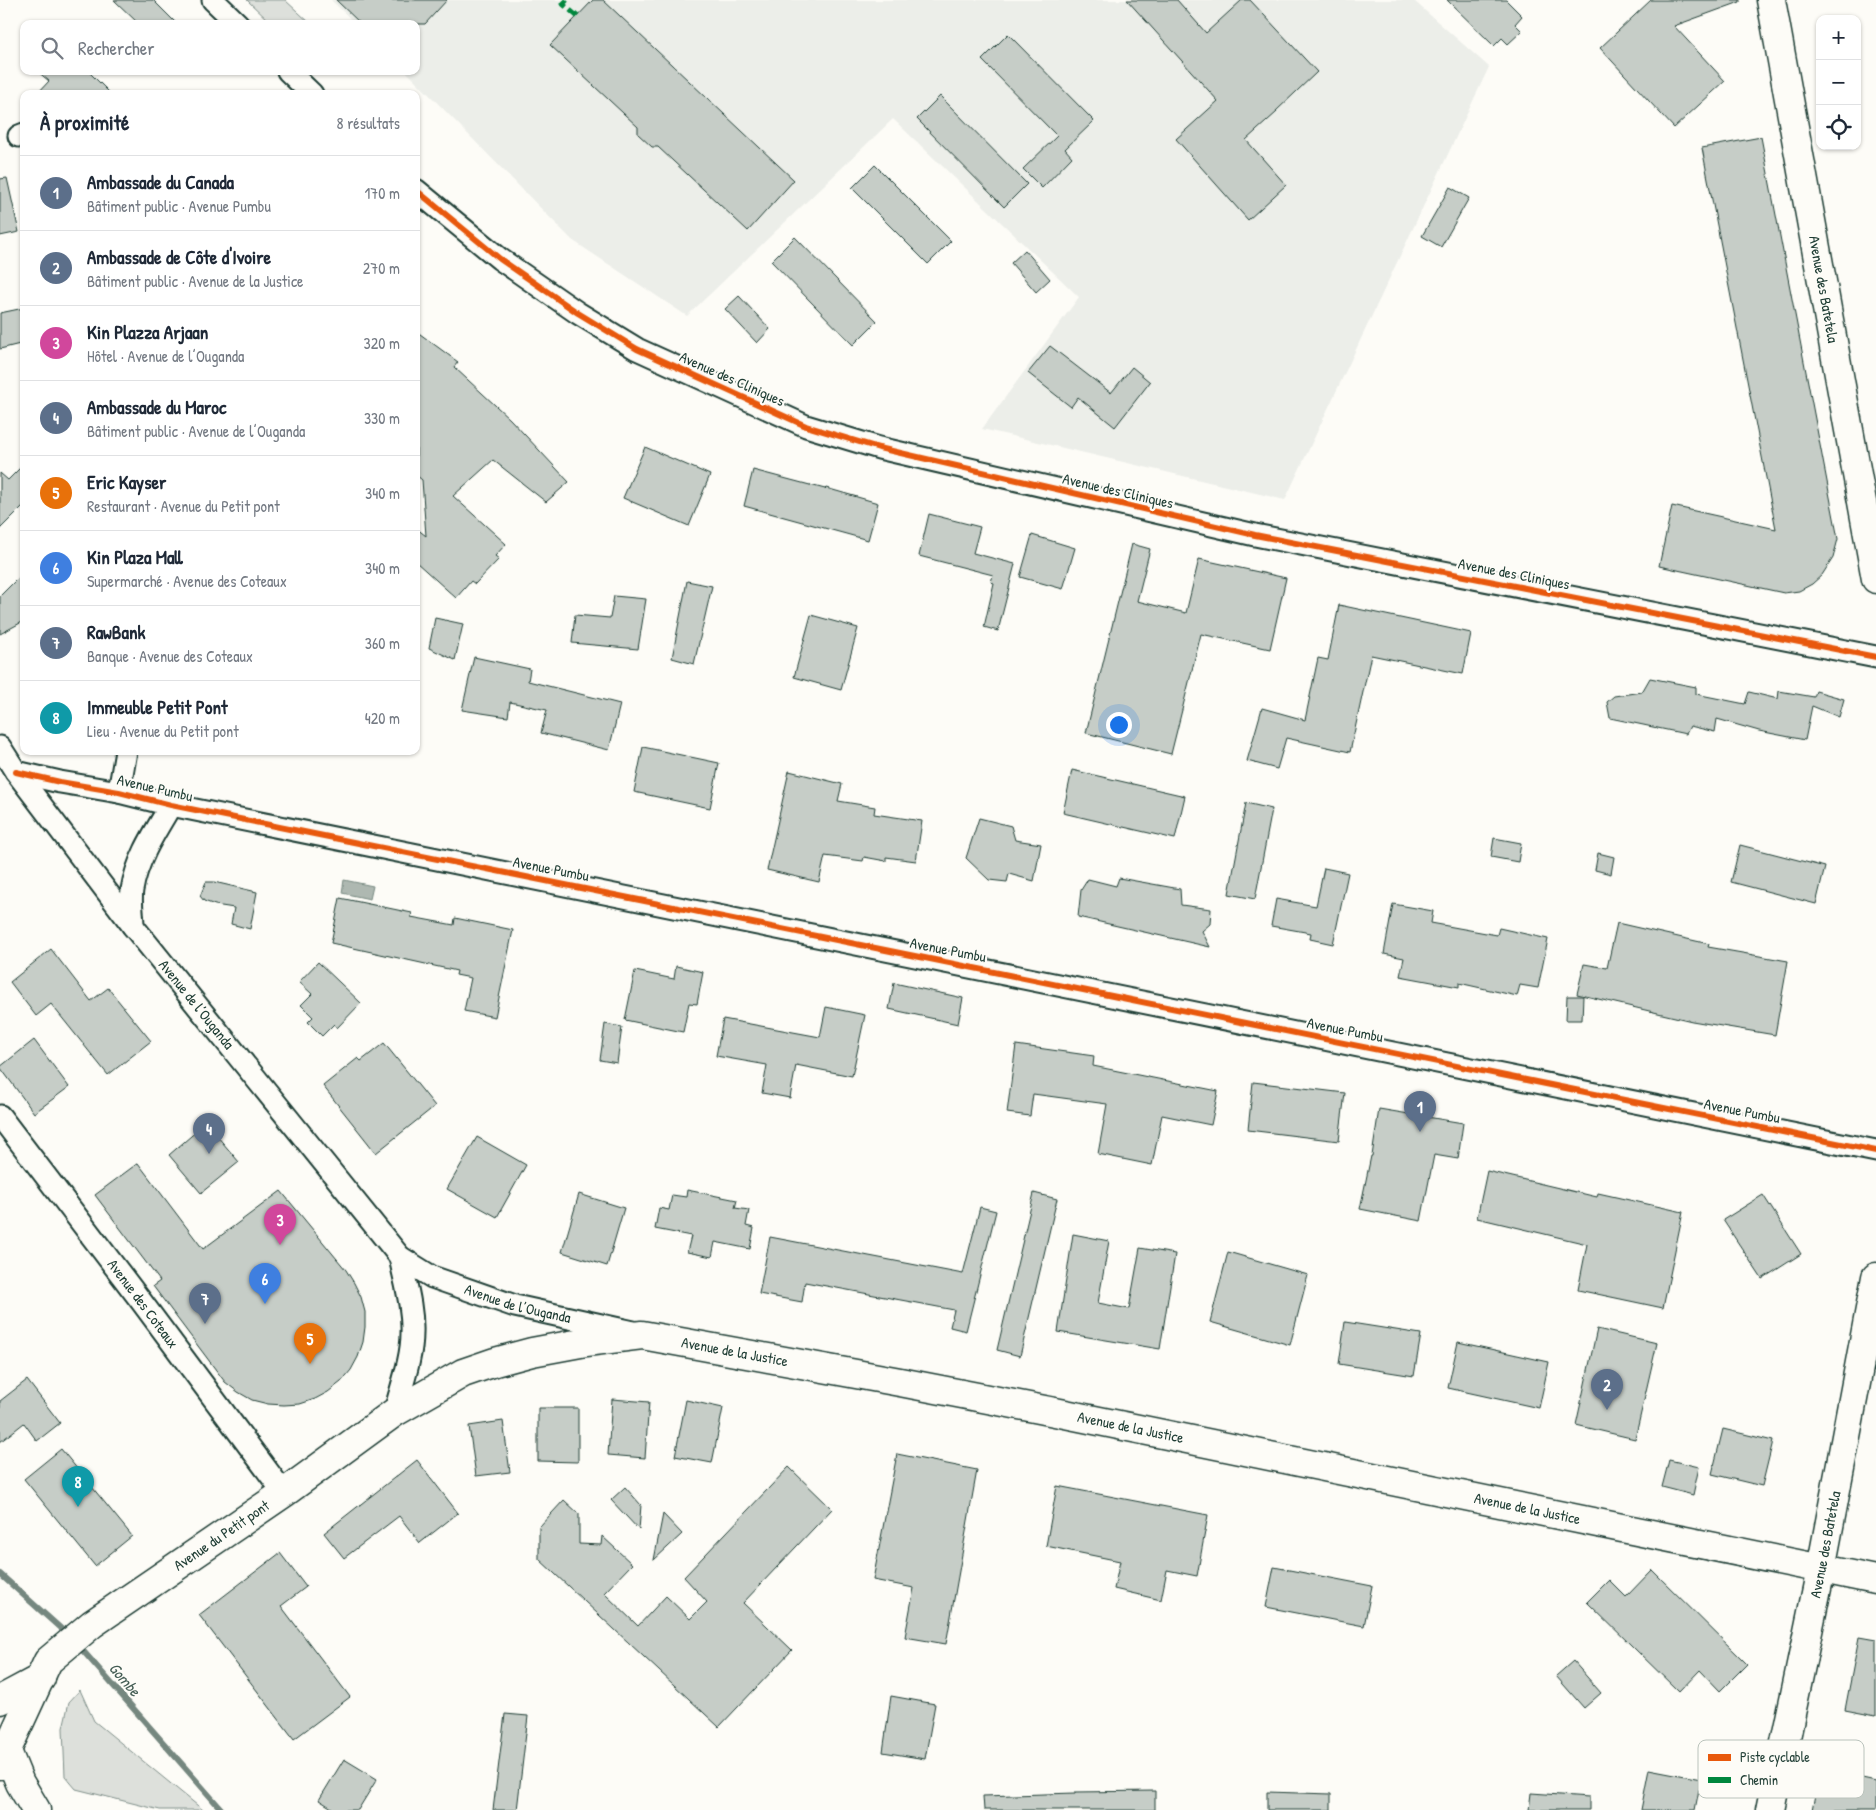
<!DOCTYPE html>
<html lang="fr">
<meta charset="utf-8">
<style>
body{margin:0;font-family:"Patrick Hand",sans-serif;background:#f6f6f7;color:#1f2937}
.controls{position:absolute;right:15px;top:15px;display:grid;overflow:hidden;border-radius:10px;box-shadow:0 1px 4px #0004}
.controls button{width:45px;height:45px;display:grid;place-items:center;padding:0;border:0;border-bottom:1px solid #e0e1e3;background:#fff;color:#1f2937;font:25px sans-serif}
.you{position:absolute;left:1118px;top:724px;width:18px;height:18px;margin:-12px;border:4px solid #fff;border-radius:50%;background:#1a73e8;box-shadow:0 0 0 8px #1a73e833}
.badge{display:grid;place-items:center;width:32px;height:32px;border-radius:50%;background:#ea580c;color:#fff;font-size:16px;font-weight:700}
.pin{position:absolute;translate:-50% -41px;filter:drop-shadow(0 1px 2px #0008)}
.pin::after{content:'';position:absolute;top:26px;width:18px;height:15px;background:inherit;clip-path:polygon(0 0,100% 0,50% 100%)}
.list{margin:0;padding:0;list-style:none}
h2{display:flex;justify-content:space-between;align-items:center;height:65px;margin:0;padding:0 20px;font-size:21px}
h2 small{font-size:16px;font-weight:400;color:#747a83}
.list li{display:grid;grid-template-columns:32px 1fr auto;gap:15px;align-items:center;box-sizing:border-box;height:75px;padding:0 20px;border-top:1px solid #e0e1e3}
.list b{display:block;font-size:19px;white-space:nowrap}
.list p{margin:0;font-size:16px;white-space:nowrap;color:#747a83}
.list em{font-size:16px;font-style:normal;color:#747a83}
.icon{flex:none;width:28px;height:28px;fill:none;stroke:currentColor;stroke-width:2;stroke-linecap:round;stroke-linejoin:round}
.map{position:relative;flex:none;width:1876px;height:1810px;overflow:hidden}
.search{position:absolute;background:#fff;box-shadow:0 1px 4px #0004;left:20px;top:20px;width:400px;height:55px;display:flex;align-items:center;gap:12px;box-sizing:border-box;padding:0 18px;border-radius:10px;color:#747a83;font-size:19px}
.panel{position:absolute;background:#fff;box-shadow:0 1px 4px #0004;left:20px;top:90px;width:400px;height:665px;border-radius:10px}
.map>svg:first-child{display:block}
.built{fill:#eceee9}
.green{fill:#dde0db;stroke:#7e8e88}
.water{fill:#aeb8b1;stroke:#75877f}
.lines{fill:none;stroke-linecap:round;stroke-linejoin:round}
.stream{stroke:#75877f;stroke-width:6}
.building{fill:#c6cdc7;stroke:#1f3d34}
.street-casing{stroke:#1f3d34;stroke-width:25}
.secondary-casing{stroke:#1f3d34;stroke-width:31}
.primary-casing{stroke:#1f3d34;stroke-width:31}
.street{stroke:#fdfcf7;stroke-width:21}
.secondary{stroke:#fdfcf7;stroke-width:28}
.primary{stroke:#fdfcf7;stroke-width:28}
.quiet{stroke:#00873e;stroke-width:5;stroke-dasharray:10 5;stroke-linecap:butt}
.cycleway-casing{stroke:#fdfcf7;stroke-width:9}
.cycleway{stroke:#e8590c;stroke-width:6}
.labels{text-anchor:middle;stroke-width:4.5;stroke-linejoin:round;paint-order:stroke}
.street-label{font-size:15px;fill:#1f3d34;stroke:#fdfcf7}
.water-label{font-size:16px;font-style:italic;fill:#435c53;stroke:#fdfcf7}
.key{fill:#fdfcf7;stroke:#bac3bc;stroke-width:1}
.key-label{font-size:14px;fill:#1f3d34}
</style>
<div class="map">
<svg width="1876" height="1810" viewBox="0 0 1876 1810">
<rect width="100%" height="100%" fill="#fdfcf7"/>
<filter id="ink" filterUnits="userSpaceOnUse"><feTurbulence type="fractalNoise" baseFrequency=".02" numOctaves="2"/><feDisplacementMap in="SourceGraphic" scale="10" xChannelSelector="R" yChannelSelector="G"/><feConvolveMatrix kernelMatrix="1 2 1 2 8 2 1 2 1" color-interpolation-filters="sRGB"/></filter>
<g filter="url(#ink)">
<path class="built" d="M 331,0 L 1413,0 L 1489,67 L 1285,500 L 982,429 L 1079,297 L 893,119 L 687,316 L 572,240 L 406,71 L 416,71 L 416,24 L 356,24 Z"/>
<path class="green" d="M 247,0 L 285,0 L 311,24 L 272,24 Z
M 80,1690 L 94,1721 L 203,1810 L 160,1810 L 76,1789 L 65,1776 L 63,1728 L 69,1702 Z"/>
<path class="water" d="M 344,880 L 373,886 L 370,899 L 342,893 Z"/>
<g class="lines">
<path class="stream" d="M 0,1574 L 68,1635
M 77,1644 L 222,1810"/>
</g>
<path class="building" d="M 114,0 L 153,0 L 177,24 L 139,24 Z
M 336,0 L 447,0 L 425,24 L 361,24 Z
M 593,0 L 603,0 L 794,180 L 748,231 L 658,147 L 652,147 L 638,134 L 638,127 L 550,45 Z
M 1127,0 L 1177,0 L 1206,33 L 1242,0 L 1250,0 L 1317,72 L 1276,111 L 1277,112 L 1246,140 L 1286,185 L 1248,220 L 1176,139 L 1218,101 Z
M 1447,0 L 1506,0 L 1522,16 L 1515,24 L 1522,31 L 1508,44 L 1502,38 L 1494,46 Z
M 1651,0 L 1740,0 L 1740,2 L 1674,26 L 1725,81 L 1674,128 L 1600,48 Z
M 1008,34 L 1094,121 L 1065,149 L 1072,157 L 1042,188 L 1023,169 L 1057,136 L 982,60 Z
M 37,71 L 88,71 L 111,94 L 37,94 L 49,81 Z
M 940,96 L 1027,184 L 1004,207 L 917,119 Z
M 1761,137 L 1838,539 L 1833,558 L 1822,575 L 1812,584 L 1799,591 L 1784,593 L 1659,566 L 1672,506 L 1776,529 L 1702,148 Z
M 875,165 L 951,241 L 928,264 L 852,188 Z
M 7,178 L 19,232 L 0,236 L 0,179 Z
M 1450,187 L 1469,198 L 1441,247 L 1422,236 Z
M 795,237 L 877,321 L 853,345 L 771,261 Z
M 1025,250 L 1050,279 L 1036,292 L 1011,263 Z
M 739,296 L 770,329 L 757,343 L 725,309 Z
M 24,308 L 24,343 L 0,349 L 0,313 Z
M 416,331 L 458,362 L 454,367 L 510,419 L 569,482 L 546,502 L 493,460 L 453,496 L 506,544 L 495,556 L 499,559 L 475,584 L 471,581 L 456,598 L 416,562 L 416,528 L 426,536 L 422,480 L 416,475 Z
M 1050,346 L 1111,393 L 1132,367 L 1150,382 L 1115,427 L 1078,397 L 1071,407 L 1028,373 Z
M 645,447 L 710,475 L 689,526 L 623,498 Z
M 24,464 L 24,505 L 0,529 L 0,473 L 8,480 Z
M 753,470 L 825,489 L 826,488 L 878,503 L 868,540 L 744,506 Z
M 929,514 L 980,527 L 973,553 L 1015,564 L 998,631 L 984,627 L 994,583 L 991,582 L 993,575 L 919,556 Z
M 1032,535 L 1075,548 L 1063,589 L 1020,577 Z
M 1132,544 L 1150,549 L 1137,601 L 1186,613 L 1199,559 L 1286,578 L 1270,649 L 1201,634 L 1171,754 L 1086,733 Z
M 24,572 L 24,621 L 0,634 L 0,596 Z
M 687,581 L 712,586 L 694,664 L 672,658 Z
M 614,596 L 646,599 L 638,649 L 572,643 L 575,615 L 610,618 Z
M 1339,605 L 1471,633 L 1463,674 L 1371,655 L 1350,752 L 1286,738 L 1277,769 L 1247,761 L 1262,708 L 1305,720 L 1318,658 L 1328,660 Z
M 811,615 L 858,628 L 841,690 L 794,677 Z
M 435,618 L 463,624 L 455,660 L 429,648 Z
M 474,657 L 530,669 L 528,681 L 620,704 L 609,750 L 541,733 L 547,710 L 510,702 L 508,717 L 462,710 Z
M 1650,678 L 1696,687 L 1696,694 L 1745,704 L 1749,692 L 1778,699 L 1779,691 L 1814,697 L 1816,691 L 1844,699 L 1839,717 L 1812,706 L 1805,740 L 1759,731 L 1717,719 L 1715,732 L 1690,726 L 1686,734 L 1610,718 L 1607,702 L 1614,696 L 1642,692 Z
M 643,747 L 719,763 L 710,808 L 634,792 Z
M 1072,770 L 1185,796 L 1175,839 L 1063,813 Z
M 789,771 L 842,784 L 838,801 L 875,807 L 874,814 L 922,821 L 916,861 L 886,857 L 886,861 L 864,857 L 863,861 L 825,856 L 819,882 L 767,870 Z
M 1246,803 L 1272,809 L 1255,899 L 1229,894 Z
M 979,818 L 1011,826 L 1015,840 L 1041,844 L 1034,881 L 1009,874 L 1007,882 L 989,880 L 966,858 Z
M 1494,838 L 1521,843 L 1518,862 L 1491,857 Z
M 1740,845 L 1825,867 L 1816,904 L 1731,882 Z
M 1598,853 L 1614,857 L 1611,874 L 1595,870 Z
M 1324,868 L 1348,873 L 1333,944 L 1310,939 L 1311,933 L 1271,926 L 1276,899 L 1316,906 Z
M 1119,878 L 1180,889 L 1181,905 L 1211,909 L 1210,924 L 1202,931 L 1210,947 L 1078,917 L 1081,890 L 1088,879 L 1116,886 Z
M 206,882 L 214,882 L 257,892 L 250,929 L 231,924 L 234,908 L 215,905 L 204,901 L 200,896 Z
M 340,898 L 412,913 L 411,917 L 454,925 L 455,918 L 513,930 L 495,1017 L 464,1011 L 471,978 L 456,975 L 457,971 L 331,943 Z
M 1393,904 L 1433,911 L 1431,923 L 1497,935 L 1499,928 L 1548,939 L 1538,988 L 1520,985 L 1517,996 L 1459,983 L 1459,987 L 1400,976 L 1404,958 L 1384,954 Z
M 1617,923 L 1709,944 L 1708,947 L 1788,961 L 1775,1035 L 1692,1021 L 1577,994 L 1584,964 L 1607,968 Z
M 51,949 L 91,1001 L 108,988 L 151,1041 L 108,1075 L 51,1004 L 36,1016 L 10,982 Z
M 318,962 L 361,1003 L 337,1028 L 334,1024 L 322,1036 L 308,1022 L 313,1017 L 301,1005 L 312,994 L 299,982 Z
M 676,966 L 703,972 L 697,1004 L 689,1003 L 683,1032 L 625,1020 L 635,971 L 674,979 Z
M 894,983 L 963,998 L 958,1024 L 889,1009 Z
M 1567,996 L 1583,996 L 1582,1020 L 1566,1020 Z
M 826,1007 L 865,1015 L 852,1076 L 796,1065 L 790,1098 L 762,1093 L 767,1065 L 716,1056 L 723,1019 L 820,1037 Z
M 605,1024 L 622,1027 L 617,1063 L 600,1060 Z
M 34,1040 L 69,1087 L 34,1113 L 0,1067 Z
M 384,1043 L 435,1106 L 376,1153 L 323,1086 L 358,1058 L 361,1061 Z
M 1016,1045 L 1094,1056 L 1093,1066 L 1218,1091 L 1211,1125 L 1162,1115 L 1152,1165 L 1098,1154 L 1107,1104 L 1033,1094 L 1030,1116 L 1007,1113 Z
M 1253,1082 L 1345,1093 L 1339,1141 L 1248,1130 Z
M 1379,1109 L 1463,1123 L 1458,1159 L 1434,1155 L 1421,1221 L 1360,1209 L 1371,1156 L 1372,1156 Z
M 206,1123 L 239,1162 L 201,1193 L 169,1155 Z
M 477,1137 L 526,1165 L 497,1217 L 447,1189 Z
M 138,1163 L 203,1249 L 281,1191 L 346,1270 L 354,1283 L 361,1297 L 365,1312 L 365,1327 L 363,1342 L 358,1357 L 351,1370 L 341,1382 L 328,1392 L 315,1399 L 300,1404 L 284,1405 L 268,1404 L 252,1400 L 238,1392 L 225,1382 L 153,1286 L 160,1281 L 95,1195 Z
M 1487,1171 L 1597,1197 L 1598,1193 L 1683,1212 L 1663,1308 L 1578,1290 L 1587,1244 L 1477,1218 Z
M 687,1190 L 737,1200 L 735,1208 L 749,1210 L 746,1226 L 754,1228 L 750,1249 L 715,1242 L 712,1257 L 687,1252 L 691,1236 L 655,1229 L 659,1208 L 669,1210 L 672,1195 L 686,1197 Z
M 1034,1193 L 1057,1199 L 1020,1356 L 997,1350 Z
M 579,1194 L 624,1208 L 607,1266 L 562,1252 Z
M 1763,1195 L 1801,1254 L 1762,1279 L 1723,1220 Z
M 980,1207 L 996,1211 L 966,1331 L 950,1327 L 954,1310 L 805,1282 L 802,1302 L 759,1294 L 770,1237 L 963,1274 Z
M 1073,1234 L 1109,1241 L 1098,1303 L 1129,1309 L 1140,1248 L 1175,1254 L 1160,1349 L 1058,1332 Z
M 1228,1252 L 1308,1275 L 1290,1345 L 1210,1322 Z
M 1345,1322 L 1421,1334 L 1414,1376 L 1339,1364 Z
M 1597,1329 L 1657,1343 L 1635,1439 L 1576,1425 Z
M 1458,1342 L 1549,1362 L 1539,1408 L 1448,1388 Z
M 27,1380 L 60,1423 L 37,1441 L 24,1423 L 0,1442 L 0,1401 Z
M 612,1399 L 649,1402 L 645,1458 L 608,1455 Z
M 686,1400 L 723,1408 L 712,1463 L 675,1456 Z
M 538,1408 L 578,1408 L 578,1462 L 538,1461 Z
M 503,1421 L 510,1472 L 476,1476 L 469,1426 Z
M 1723,1429 L 1773,1441 L 1762,1486 L 1712,1474 Z
M 61,1449 L 132,1536 L 95,1566 L 24,1479 Z
M 897,1454 L 977,1470 L 946,1644 L 905,1637 L 914,1588 L 873,1580 Z
M 417,1460 L 458,1513 L 420,1543 L 399,1516 L 344,1558 L 324,1533 Z
M 1669,1460 L 1699,1467 L 1693,1495 L 1662,1487 Z
M 789,1467 L 832,1509 L 743,1603 L 792,1650 L 719,1727 L 539,1559 L 539,1527 L 564,1500 L 579,1514 L 579,1544 L 601,1545 L 602,1536 L 632,1564 L 604,1593 L 638,1626 L 666,1596 L 690,1619 L 707,1602 L 684,1577 Z
M 1057,1486 L 1208,1515 L 1197,1576 L 1167,1570 L 1161,1600 L 1114,1589 L 1120,1561 L 1046,1546 Z
M 625,1487 L 641,1505 L 639,1530 L 611,1500 Z
M 663,1514 L 682,1534 L 654,1560 Z
M 280,1553 L 306,1587 L 281,1606 L 350,1697 L 294,1739 L 199,1615 Z
M 1274,1567 L 1372,1586 L 1364,1626 L 1266,1607 Z
M 1652,1570 L 1747,1664 L 1720,1691 L 1700,1670 L 1679,1692 L 1587,1602 L 1609,1580 L 1626,1597 Z
M 1859,1637 L 1876,1640 L 1876,1716 L 1845,1710 Z
M 1573,1661 L 1601,1693 L 1584,1708 L 1556,1676 Z
M 891,1696 L 935,1704 L 925,1759 L 883,1752 Z
M 505,1714 L 528,1716 L 517,1810 L 493,1810 Z
M 344,1759 L 377,1779 L 358,1810 L 335,1810 L 319,1800 Z
M 1649,1769 L 1701,1779 L 1695,1810 L 1641,1810 Z
M 1820,1769 L 1876,1781 L 1876,1810 L 1812,1810 Z
M 1155,1791 L 1155,1810 L 984,1810 L 983,1796 L 1075,1793 L 1075,1792 Z
M 1267,1792 L 1331,1794 L 1331,1810 L 1267,1810 Z
M 1531,1793 L 1589,1797 L 1589,1810 L 1529,1810 Z"/>
<g class="lines">
<g class="street-casing">
<g id="street">
<path d="M 213,0 L 238,24"/>
<path d="M 288,71 L 312,94"/>
<path d="M 19,136 L 24,134"/>
<path d="M 416,190 L 500,259 L 578,313 L 637,349 L 806,426 L 879,448 L 1255,535 L 1876,657"/>
<path id="s1" d="M 0,747 L 16,772 L 133,926 L 400,1257 L 432,1277 L 515,1306 L 633,1332"/>
<path d="M 16,772 L 60,782 L 119,792 L 171,805 L 1876,1151"/>
<path d="M 119,792 L 126,751"/>
<path d="M 133,926 C 133,915 130,902 132,890 C 137,859 155,832 171,805"/>
<path id="s2" d="M 0,1116 L 141,1301 L 284,1493"/>
<path d="M 395,1412 C 401,1387 412,1359 412,1333 C 413,1307 405,1282 400,1257"/>
</g>
</g>
<g class="secondary-casing">
<g id="secondary">
<path id="s3" d="M 1771,0 L 1876,579"/>
<path d="M 0,1700 L 41,1678"/>
<path id="s4" d="M 0,1765 L 48,1661 L 92,1624 L 284,1493 L 395,1412 L 463,1373 L 495,1362 L 532,1352 L 586,1342 L 642,1335 L 900,1382 L 1065,1414 L 1876,1580"/>
<path id="s5" d="M 1771,1810 L 1821,1569 L 1876,1277"/>
</g>
</g>
<g class="primary-casing">
<path id="primary" d="M 7,1751 L 20,1783 L 36,1810"/>
</g>
<use href="#street" class="street"/>
<use href="#secondary" class="secondary"/>
<use href="#primary" class="primary"/>
<path class="quiet" d="M 567,0 L 563,4 L 578,17"/>
<g class="cycleway-casing">
<path id="cycleway" d="M 416,190 L 500,259 L 578,313 L 637,349 L 806,426 L 879,448 L 1255,535 L 1876,657
M 16,772 L 60,782 L 119,792 L 171,805 L 1876,1151"/>
</g>
<use href="#cycleway" class="cycleway"/>
</g>
</g>
<g class="labels">
<g class="street-label">
<text dy="5" stroke="none"><textPath href="#s3" startOffset="294">Avenue des Batetela</textPath></text>
<text transform="translate(732 379) rotate(24)" y="5">Avenue des Cliniques</text>
<text transform="translate(1118 491) rotate(13)" y="5">Avenue des Cliniques</text>
<text transform="translate(1514 574) rotate(11)" y="5">Avenue des Cliniques</text>
<text transform="translate(155 788) rotate(13)" y="5">Avenue Pumbu</text>
<text transform="translate(551 869) rotate(11)" y="5">Avenue Pumbu</text>
<text transform="translate(948 950) rotate(11)" y="5">Avenue Pumbu</text>
<text dy="5" stroke="none"><textPath href="#s1" startOffset="324">Avenue de l’Ouganda</textPath></text>
<text transform="translate(1345 1030) rotate(11)" y="5">Avenue Pumbu</text>
<text transform="translate(1742 1111) rotate(11)" y="5">Avenue Pumbu</text>
<text dy="5" stroke="none"><textPath href="#s1" startOffset="776">Avenue de l’Ouganda</textPath></text>
<text dy="5" stroke="none"><textPath href="#s2" startOffset="236">Avenue des Coteaux</textPath></text>
<text dy="5" stroke="none"><textPath href="#s4" startOffset="898">Avenue de la Justice</textPath></text>
<text dy="5" stroke="none"><textPath href="#s4" startOffset="1301">Avenue de la Justice</textPath></text>
<text dy="5" stroke="none"><textPath href="#s4" startOffset="1706">Avenue de la Justice</textPath></text>
<text dy="5" stroke="none"><textPath href="#s4" startOffset="329">Avenue du Petit pont</textPath></text>
<text dy="5" stroke="none"><textPath href="#s5" startOffset="271">Avenue des Batetela</textPath></text>
</g>
<g class="water-label">
<text transform="translate(125 1679) rotate(49)" y="6">Gombe</text>
</g>
</g>
<rect x="1698" y="1740" width="166" height="58" rx="8" class="key"/>
<rect x="1708" y="1754" width="23" height="7" fill="#e8590c"/>
<rect x="1708" y="1777" width="23" height="6" fill="#00873e"/>
<g class="key-label">
<text x="1740" y="1762">Piste cyclable</text>
<text x="1740" y="1785">Chemin</text>
</g>
</svg>
<div class="controls">
<button>+</button>
<button>−</button>
<button><svg class="icon" aria-label="locate" viewBox="0 0 24 24"><circle cx="12" cy="12" r="6"/><path d="M12 2v4M12 18v4M2 12h4M18 12h4"/></svg></button>
</div>
<div class="you"></div>
<div class="pin badge" style="left:1420px;top:1132px;background:#5c6f8a">1</div>
<div class="pin badge" style="left:1607px;top:1410px;background:#5c6f8a">2</div>
<div class="pin badge" style="left:280px;top:1245px;background:#d1479c">3</div>
<div class="pin badge" style="left:209px;top:1154px;background:#5c6f8a">4</div>
<div class="pin badge" style="left:310px;top:1364px;background:#e8710a">5</div>
<div class="pin badge" style="left:265px;top:1304px;background:#3f7fe0">6</div>
<div class="pin badge" style="left:205px;top:1324px;background:#5c6f8a">7</div>
<div class="pin badge" style="left:78px;top:1507px;background:#0f9aa8">8</div>
<div class="search"><svg class="icon" aria-label="search" viewBox="0 0 24 24"><circle cx="10" cy="10" r="6"/><path d="M15 15l6 6"/></svg>Rechercher</div>
<section class="panel">
<h2>À proximité<small>8 résultats</small></h2>
<ul class="list">
<li><span class="badge" style="background:#5c6f8a">1</span><div><b>Ambassade du Canada</b><p>Bâtiment public · Avenue Pumbu</p></div><em>170 m</em></li>
<li><span class="badge" style="background:#5c6f8a">2</span><div><b>Ambassade de Côte d'Ivoire</b><p>Bâtiment public · Avenue de la Justice</p></div><em>270 m</em></li>
<li><span class="badge" style="background:#d1479c">3</span><div><b>Kin Plazza Arjaan</b><p>Hôtel · Avenue de l’Ouganda</p></div><em>320 m</em></li>
<li><span class="badge" style="background:#5c6f8a">4</span><div><b>Ambassade du Maroc</b><p>Bâtiment public · Avenue de l’Ouganda</p></div><em>330 m</em></li>
<li><span class="badge" style="background:#e8710a">5</span><div><b>Eric Kayser</b><p>Restaurant · Avenue du Petit pont</p></div><em>340 m</em></li>
<li><span class="badge" style="background:#3f7fe0">6</span><div><b>Kin Plaza Mall</b><p>Supermarché · Avenue des Coteaux</p></div><em>340 m</em></li>
<li><span class="badge" style="background:#5c6f8a">7</span><div><b>RawBank</b><p>Banque · Avenue des Coteaux</p></div><em>360 m</em></li>
<li><span class="badge" style="background:#0f9aa8">8</span><div><b>Immeuble Petit Pont</b><p>Lieu · Avenue du Petit pont</p></div><em>420 m</em></li>
</ul>
</section>
</div>
